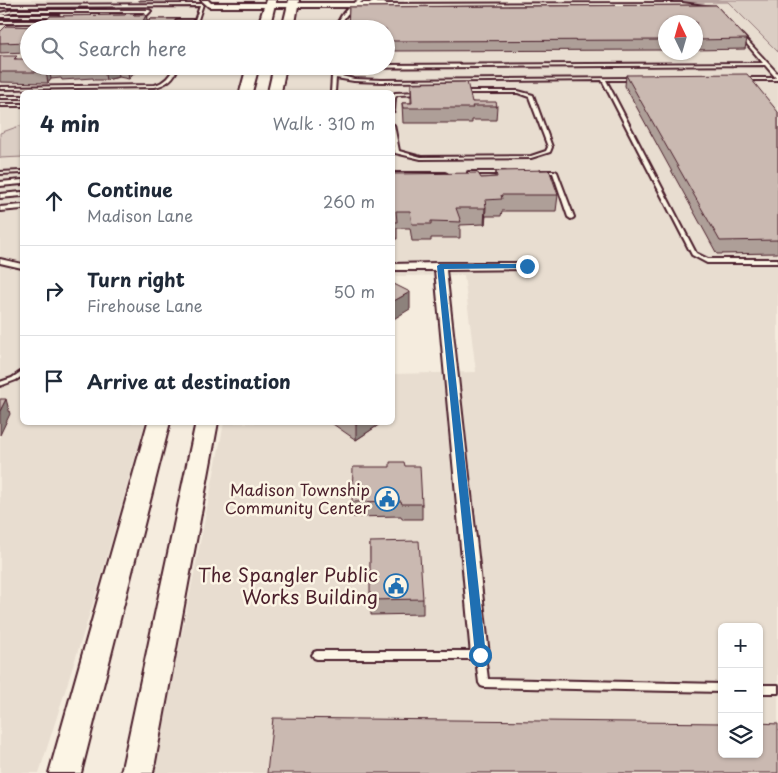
<!DOCTYPE html>
<meta charset="utf-8">
<style>
body{margin:0;font-family:"Playpen Sans",sans-serif;background:#f6f6f7;color:#1f2937}
.controls{position:absolute;right:15px;bottom:15px;display:grid;overflow:hidden;border-radius:8px;box-shadow:0 1px 4px #0004}
.controls button{width:45px;height:45px;display:grid;place-items:center;padding:0;border:0;border-bottom:1px solid #e0e1e3;background:#fff;color:#1f2937;font:25px sans-serif}
.compass{position:absolute;left:658px;top:15px;width:45px;height:45px;border-radius:50%;background:#fff;box-shadow:0 1px 4px #0004;rotate:355deg}
.stop{position:absolute;width:15px;height:15px;margin:-11px;border:4px solid #1f6fb2;border-radius:50%;background:#fff}
.stop.end{background:#1f6fb2;border-color:#fff;box-shadow:0 1px 5px #0008}
.list{margin:0;padding:0;list-style:none}
h2{display:flex;justify-content:space-between;align-items:center;height:65px;margin:0;padding:0 20px;font-size:21px}
h2 small{font-size:16px;font-weight:400;color:#747a83}
.list li{display:grid;grid-template-columns:32px 1fr auto;gap:15px;align-items:center;box-sizing:border-box;height:90px;padding:0 20px;border-top:1px solid #e0e1e3}
.list b{display:block;font-size:19px;white-space:nowrap}
.list p{margin:0;font-size:16px;white-space:nowrap;color:#747a83}
.list em{font-size:16px;font-style:normal;color:#747a83}
.icon{flex:none;width:28px;height:28px;fill:none;stroke:currentColor;stroke-width:2;stroke-linecap:round;stroke-linejoin:round}
.map{position:relative;flex:none;width:778px;height:773px;overflow:hidden}
.search{position:absolute;background:#fff;box-shadow:0 1px 4px #0004;left:20px;top:20px;width:375px;height:55px;display:flex;align-items:center;gap:12px;box-sizing:border-box;padding:0 18px;border-radius:28px;color:#747a83;font-size:19px}
.panel{position:absolute;background:#fff;box-shadow:0 1px 4px #0004;left:20px;top:90px;width:375px;height:335px;border-radius:8px}
.map>svg:first-child{display:block}
.built{fill:#e8ddd0;fill-rule:evenodd}
.green{fill:#dbcec4;stroke:#927678}
.lines{fill:none;stroke-linecap:round;stroke-linejoin:round}
.lane-casing{stroke:#4a1f2b;stroke-width:4}
.street-casing{stroke:#4a1f2b;stroke-width:4}
.primary-casing{stroke:#4a1f2b;stroke-width:4}
.lane{fill:#fcf5e5;fill-rule:evenodd}
.street{fill:#fcf5e5;fill-rule:evenodd}
.primary{fill:#fcf5e5;fill-rule:evenodd}
.wall{fill:#ae9f98;stroke:#4a1f2b}
.shaded-wall{fill:#8d827c;stroke:#4a1f2b}
.building{fill:#cab9b1;stroke:#4a1f2b}
.route{fill:#1f6fb2}
.labels{text-anchor:middle;stroke-width:5;stroke-linejoin:round;paint-order:stroke}
.poi-label{font-size:16px;fill:#4a1f2b;stroke:#fcf5e5;text-anchor:end}
.near-poi-label{font-size:19px;fill:#4a1f2b;stroke:#fcf5e5;text-anchor:end}
</style>
<div class="map">
<svg width="778" height="773" viewBox="0 0 778 773">
<rect width="100%" height="100%" fill="#f5ecde"/>
<filter id="ink" filterUnits="userSpaceOnUse"><feTurbulence type="fractalNoise" baseFrequency=".02" numOctaves="2"/><feDisplacementMap in="SourceGraphic" scale="10" xChannelSelector="R" yChannelSelector="G"/><feConvolveMatrix kernelMatrix="1 2 1 2 8 2 1 2 1" color-interpolation-filters="sRGB"/></filter>
<g filter="url(#ink)">
<path class="built" d="M 0,0 L 265,0 L 256,29 L 29,29 L 29,66 L 245,66 L 238,92 L 22,92 L 22,422 L 145,423 L 96,594 L 39,773 L 0,773 Z
M 294,0 L 728,2 L 778,52 L 778,773 L 154,773 L 224,423 L 392,422 L 393,374 L 476,372 L 464,275 L 393,276 L 392,92 L 279,92 L 283,66 L 386,66 L 386,29 L 289,29 ZM 666,22 L 696,22 L 696,52 L 666,52 ZM 722,627 L 759,627 L 759,754 L 722,754 Z"/>
<path class="green" d="M 656,0 L 778,0 L 778,52 L 728,2 L 657,2 Z
M 22,125 L 22,157 L 0,158 L 0,133 Z"/>
<g class="lines">
<g class="lane-casing">
<path id="lane" d="M 359,0 L 364,0 C 353,7 343,15 340,29 L 336,29 C 339,16 348,6 359,0 Z
M 375,0 L 379,0 L 369,6 L 366,5 Z
M 682,3 L 713,7 L 711,8 L 682,5 L 384,6 L 382,5 L 384,4 Z
M 203,4 L 195,29 L 191,29 L 194,22 L 168,22 L 166,21 L 168,20 L 195,20 L 200,6 L 0,7 L 0,5 Z
M 13,10 L 149,10 L 151,11 L 146,16 L 135,16 L 133,15 L 135,14 L 145,14 L 146,12 L 13,12 L 1,15 L 57,15 L 59,16 L 57,17 L 0,17 L 0,13 Z
M 0,21 L 53,21 L 55,22 L 53,23 L 44,23 L 38,29 L 34,29 L 40,23 L 0,23 Z
M 742,35 L 778,74 L 778,80 L 741,80 L 739,79 L 741,78 L 776,78 L 765,65 L 335,68 L 333,67 L 386,65 L 763,63 L 741,37 L 740,36 Z
M 175,66 L 179,66 C 174,78 168,84 155,87 L 0,89 L 0,87 L 155,85 C 165,82 170,76 175,66 Z
M 334,71 L 336,71 L 337,75 L 354,79 L 382,80 L 636,78 L 637,79 L 635,80 L 606,80 L 696,253 L 708,259 L 778,259 L 778,263 L 707,263 L 692,255 L 602,80 L 382,82 L 354,81 L 336,78 L 335,92 L 331,92 L 332,76 Z
M 460,91 L 518,91 L 533,95 L 552,147 L 550,152 L 531,158 L 421,159 L 395,153 L 392,140 L 392,124 L 394,125 L 399,151 L 421,157 L 531,156 L 546,151 L 548,147 L 529,97 L 518,93 L 461,93 L 459,92 Z
M 420,92 L 422,93 L 421,94 L 397,95 L 395,98 L 394,111 L 392,112 L 392,96 L 395,93 Z
M 0,96 L 22,96 L 22,98 L 0,98 Z
M 0,104 L 22,104 L 22,106 L 0,106 Z
M 22,171 L 22,173 L 0,174 L 0,172 Z
M 541,171 L 555,171 L 557,172 L 574,217 L 573,218 L 571,219 L 568,217 L 553,173 L 541,173 Z
M 468,172 L 505,172 L 507,173 L 505,174 L 468,174 Z
M 392,173 L 445,173 L 447,174 L 445,175 L 392,175 Z
M 22,180 L 22,184 L 0,186 L 0,182 Z
M 22,192 L 22,196 L 0,198 L 0,194 Z
M 22,205 L 22,209 L 0,211 L 0,207 Z
M 0,259 L 22,264 L 22,268 L 0,263 Z
M 22,371 L 22,376 L 16,380 L 0,386 L 0,382 L 12,378 Z
M 317,651 L 480,651 L 483,652 L 485,655 L 488,679 L 722,684 L 722,692 L 484,687 L 481,686 L 479,683 L 476,659 L 317,659 L 314,658 L 312,655 L 314,652 Z
M 759,685 L 778,685 L 778,693 L 759,693 Z"/>
</g>
<g class="street-casing">
<path id="street" d="M 201,0 L 208,0 L 211,3 L 384,3 L 387,5 L 384,7 L 209,7 Z
M 437,263 L 527,263 L 533,266 L 527,269 L 446,270 L 489,655 L 487,660 L 480,663 L 473,660 L 471,655 L 435,270 L 392,270 L 392,264 Z"/>
</g>
<g class="primary-casing">
<path id="primary" d="M 266,0 L 276,0 L 269,29 L 257,29 Z
M 289,0 L 299,0 L 294,29 L 282,29 Z
M 247,66 L 259,66 L 252,92 L 240,92 Z
M 274,66 L 286,66 L 281,92 L 268,92 Z
M 148,422 L 170,422 L 81,773 L 49,773 Z
M 196,422 L 218,422 L 153,773 L 121,773 Z"/>
</g>
<use href="#lane" class="lane"/>
<use href="#street" class="street"/>
<use href="#primary" class="primary"/>
</g>
<path class="wall" d="M 139,0 L 169,0 L 139,1 Z
M 716,5 L 747,39 L 745,49 L 696,50 L 696,22 L 666,22 L 666,50 L 386,51 L 386,29 L 348,29 L 349,7 Z
M 127,13 L 135,13 L 135,15 L 146,15 L 147,21 L 149,21 L 151,19 L 176,19 L 177,28 L 29,29 L 29,52 L 0,53 L 0,32 L 6,26 L 41,27 L 50,16 L 125,15 Z
M 0,56 L 17,59 L 29,66 L 158,66 L 158,68 L 137,67 L 137,70 L 129,79 L 119,77 L 106,80 L 94,80 L 93,78 L 62,80 L 61,78 L 51,79 L 48,83 L 0,82 Z
M 626,75 L 778,112 L 778,253 L 717,254 L 625,86 Z
M 411,83 L 472,102 L 497,106 L 496,120 L 472,120 L 472,123 L 403,123 L 402,103 L 411,103 Z
M 496,172 L 558,195 L 556,211 L 502,211 L 501,216 L 486,216 L 485,224 L 484,224 L 460,225 L 460,238 L 431,238 L 431,241 L 412,241 L 410,228 L 397,228 L 397,239 L 392,239 L 392,174 L 481,178 L 495,177 Z
M 330,422 L 383,422 L 356,440 Z
M 405,466 L 422,504 L 422,519 L 402,519 L 401,516 L 353,517 L 352,502 Z
M 370,542 L 423,599 L 423,614 L 371,615 Z"/>
<path class="shaded-wall" d="M 146,15 L 148,25 L 143,21 Z
M 176,19 L 176,29 L 170,29 Z
M 130,66 L 136,66 L 137,70 L 129,79 L 127,69 Z
M 117,67 L 119,77 L 106,80 L 104,70 Z
M 49,68 L 51,79 L 48,83 L 46,72 Z
M 486,207 L 485,224 L 484,224 L 485,208 Z
M 410,292 L 410,309 L 392,320 L 392,302 Z
M 6,399 L 10,414 L 0,435 L 0,411 Z
M 360,422 L 383,422 L 356,440 L 356,425 Z"/>
<path class="building" d="M 716,5 L 747,39 L 696,40 L 696,22 L 666,22 L 666,40 L 386,41 L 386,29 L 348,29 L 349,7 Z
M 127,13 L 135,13 L 133,15 L 146,15 L 143,21 L 149,21 L 151,19 L 176,19 L 170,29 L 29,29 L 29,42 L 0,43 L 0,32 L 6,26 L 41,27 L 50,16 L 125,15 Z
M 0,56 L 17,56 L 14,59 L 29,59 L 29,66 L 130,66 L 127,69 L 117,67 L 104,70 L 92,70 L 91,68 L 59,69 L 60,68 L 49,68 L 46,72 L 0,72 Z
M 747,74 L 778,112 L 778,240 L 720,241 L 626,75 Z
M 467,82 L 472,102 L 496,102 L 497,106 L 472,106 L 473,108 L 403,108 L 402,103 L 412,103 L 411,83 Z
M 548,170 L 550,172 L 558,195 L 501,195 L 502,199 L 485,200 L 486,207 L 485,208 L 456,208 L 461,222 L 431,221 L 431,224 L 412,224 L 410,211 L 396,211 L 397,222 L 392,222 L 392,174 L 478,173 L 481,178 L 497,177 L 496,172 L 498,171 Z
M 392,283 L 410,292 L 392,302 Z
M 0,399 L 6,399 L 0,411 Z
M 352,422 L 360,422 L 356,425 Z
M 390,462 L 404,462 L 405,466 L 420,466 L 422,504 L 402,504 L 401,501 L 352,502 L 353,467 L 390,467 Z
M 419,541 L 423,599 L 370,600 L 370,542 Z
M 273,718 L 722,723 L 722,754 L 759,754 L 759,723 L 778,724 L 778,773 L 267,773 Z"/>
</g>
<path class="route" d="M 440,264 L 527,264 L 531,266 L 527,268 L 444,269 L 486,655 L 480,660 L 475,655 L 437,266 Z"/>
<defs>
<g id="civic-ring" transform="scale(1.25)"><circle r="9.5" fill="#fcf5e5" stroke="#1f6fb2" stroke-width="1.5"/><path d="M-.6-6.5H3V-4.5H.6V-3L4-1V1h2V6H-6V1h2V-1L-.6-3ZM-1.2 2.5V6h2.4V2.5Z" fill="#1f6fb2"/></g>
</defs>
<g fill-rule="evenodd">
<use href="#civic-ring" x="387" y="499"/>
<use href="#civic-ring" x="396" y="586"/>
</g>
<g class="labels">
<g class="poi-label">
<text x="370" y="496">Madison Township<tspan x="370" dy="18">Community Center</tspan></text>
</g>
<g class="near-poi-label">
<text x="378" y="582">The Spangler Public<tspan x="378" dy="22">Works Building</tspan></text>
</g>
</g>
</svg>
<div class="controls">
<button>+</button>
<button>−</button>
<button><svg class="icon" aria-label="layers" viewBox="0 0 24 24"><path d="M12 4l9 5-9 5-9-5zM3 14l9 5 9-5"/></svg></button>
</div>
<svg class="compass" viewBox="-18 -18 36 36"><path d="M0-13l5 13h-10z" fill="#e53935"/><path d="M0 13l5-13h-10z" fill="#747a83"/></svg>
<div class="stop" style="left:480px;top:655px"></div>
<div class="stop end" style="left:527px;top:266px"></div>
<div class="search"><svg class="icon" aria-label="search" viewBox="0 0 24 24"><circle cx="10" cy="10" r="6"/><path d="M15 15l6 6"/></svg>Search here</div>
<section class="panel">
<h2>4 min<small>Walk · 310 m</small></h2>
<ul class="list">
<li><svg class="icon" aria-label="ahead" viewBox="0 0 24 24"><path d="M12 20V5M6 11l6-6 6 6"/></svg><div><b>Continue</b><p>Madison Lane</p></div><em>260 m</em></li>
<li><svg class="icon" aria-label="right" viewBox="0 0 24 24"><path d="M7 20v-9h11M14 6l5 5-5 5"/></svg><div><b>Turn right</b><p>Firehouse Lane</p></div><em>50 m</em></li>
<li><svg class="icon" aria-label="arrive" viewBox="0 0 24 24"><path d="M6 21V4h12l-3 4 3 4H6"/></svg><div><b>Arrive at destination</b></div></li>
</ul>
</section>
</div>
